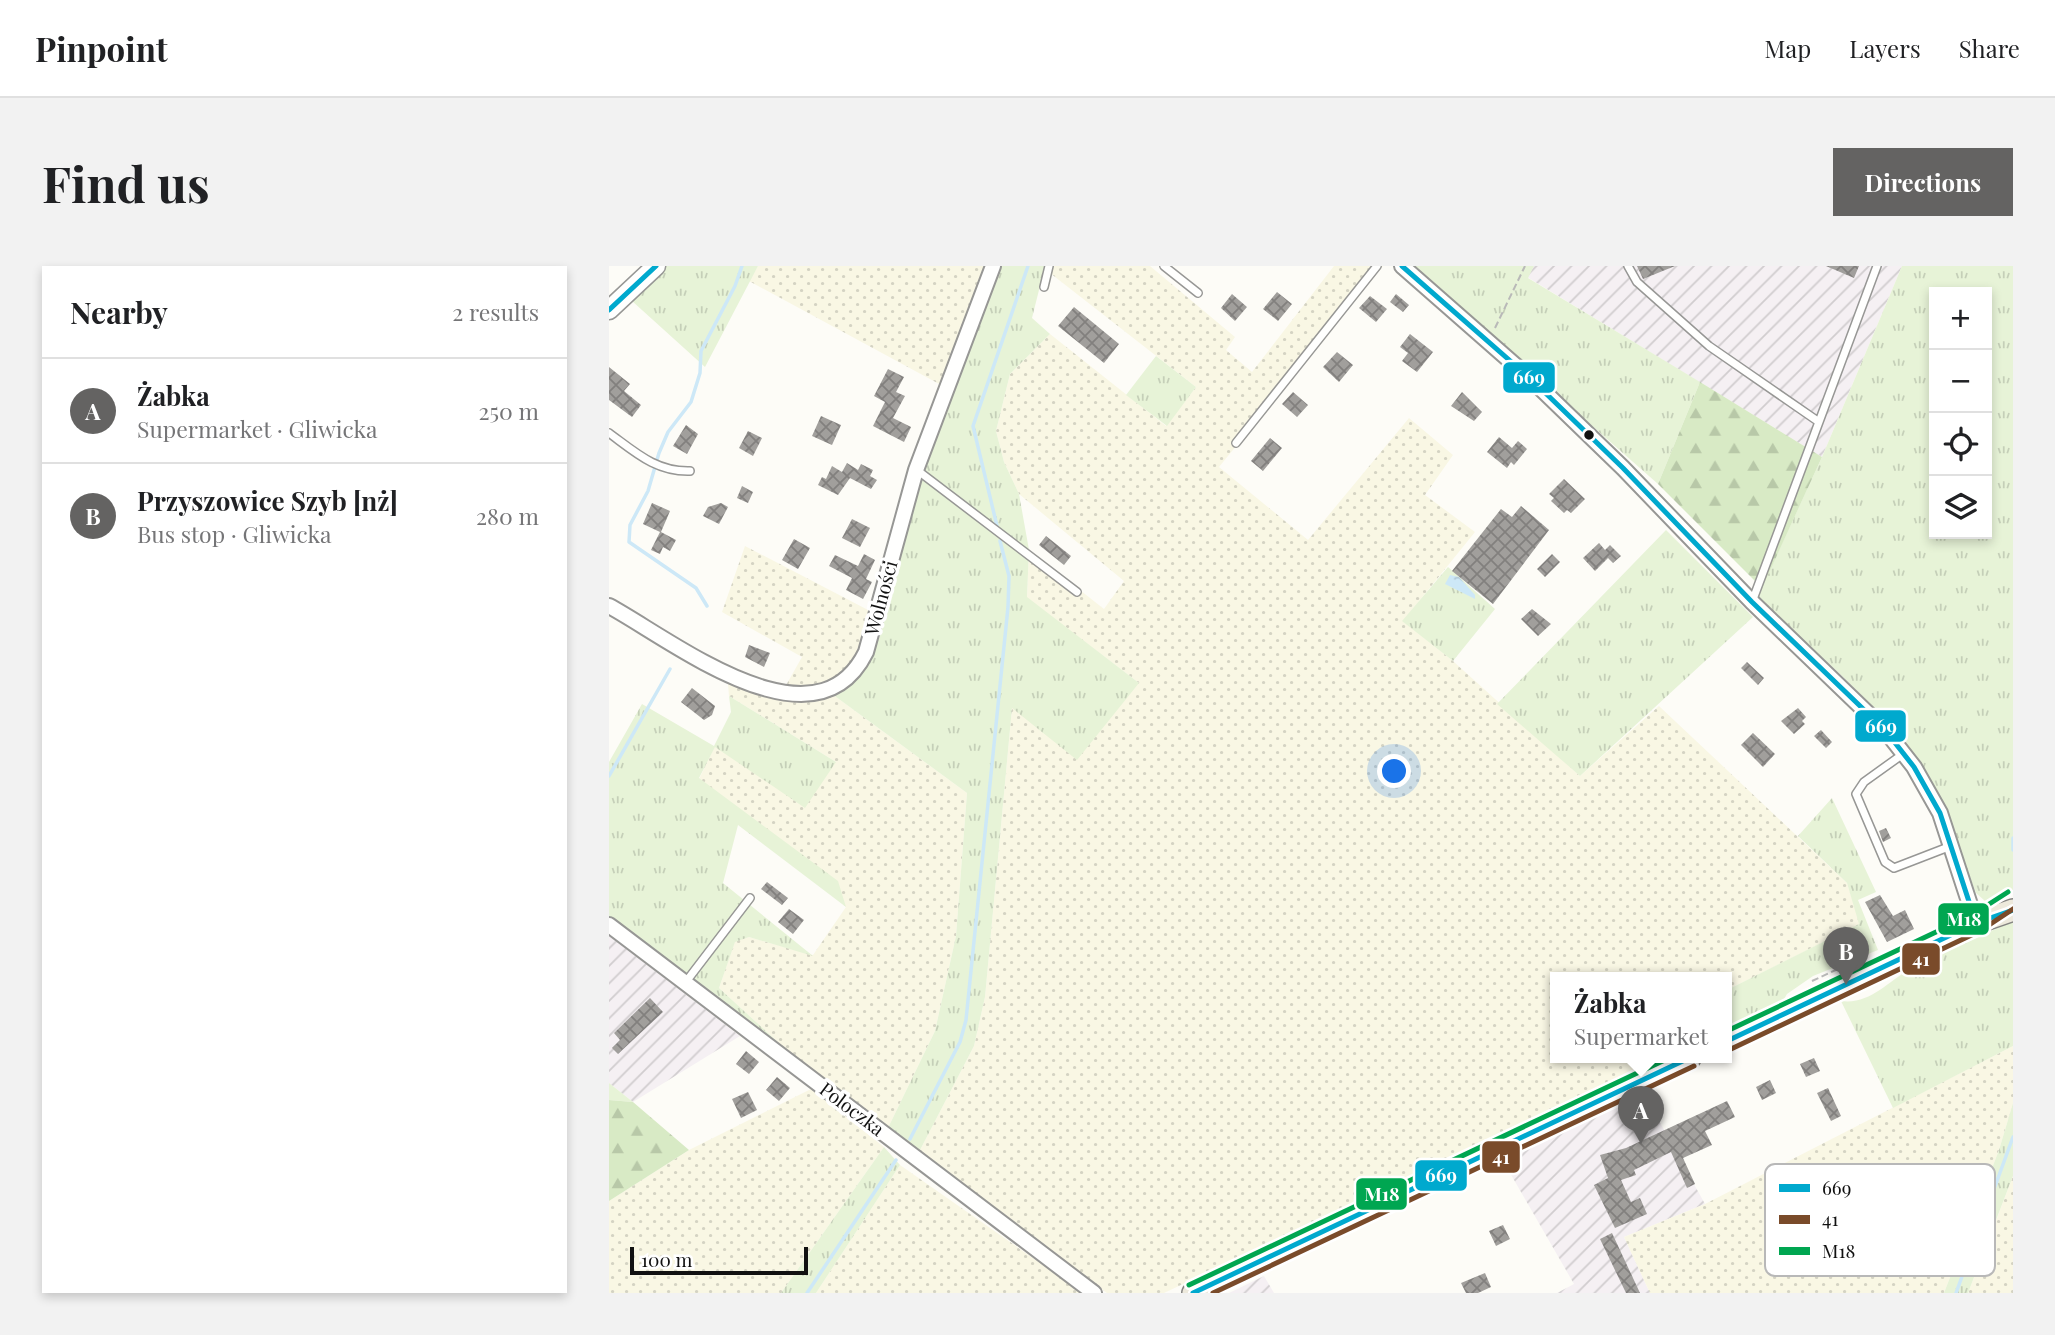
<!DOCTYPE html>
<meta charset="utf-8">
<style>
body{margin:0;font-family:"Playfair Display",serif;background:#f2f2f2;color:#202124}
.controls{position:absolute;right:21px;top:21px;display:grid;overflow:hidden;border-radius:0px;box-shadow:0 4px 10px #0003}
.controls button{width:63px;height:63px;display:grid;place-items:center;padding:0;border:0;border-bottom:2px solid #e0e0e0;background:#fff;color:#202124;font:35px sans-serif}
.scale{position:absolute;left:21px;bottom:18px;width:178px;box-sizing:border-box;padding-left:7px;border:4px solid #111;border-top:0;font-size:19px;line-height:24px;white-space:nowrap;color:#111;-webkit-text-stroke:5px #fff;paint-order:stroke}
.you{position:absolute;left:786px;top:506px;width:24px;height:24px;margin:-18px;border:5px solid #fff;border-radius:50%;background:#1a73e8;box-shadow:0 0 0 10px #1a73e833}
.badge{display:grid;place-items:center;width:46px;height:46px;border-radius:50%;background:#646362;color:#fff;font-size:23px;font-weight:700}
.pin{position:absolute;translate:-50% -58px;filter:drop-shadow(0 2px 4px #0008)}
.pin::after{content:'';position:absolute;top:37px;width:24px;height:21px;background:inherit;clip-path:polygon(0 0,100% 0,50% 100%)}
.popup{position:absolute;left:941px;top:706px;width:182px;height:91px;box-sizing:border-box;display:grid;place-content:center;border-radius:0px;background:#fff;filter:drop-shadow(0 2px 5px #0005);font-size:23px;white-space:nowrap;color:#757577}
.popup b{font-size:26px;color:#202124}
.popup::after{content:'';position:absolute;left:50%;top:100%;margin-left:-14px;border:14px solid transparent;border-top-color:#fff}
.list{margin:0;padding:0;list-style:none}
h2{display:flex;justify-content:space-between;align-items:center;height:91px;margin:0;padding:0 28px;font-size:30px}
h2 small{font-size:23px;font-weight:400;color:#757577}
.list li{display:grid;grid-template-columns:46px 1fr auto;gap:21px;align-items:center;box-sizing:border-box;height:105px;padding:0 28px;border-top:2px solid #e0e0e0}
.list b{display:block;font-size:26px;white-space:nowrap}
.list p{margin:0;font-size:23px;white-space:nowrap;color:#757577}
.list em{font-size:23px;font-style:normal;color:#757577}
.icon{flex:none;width:38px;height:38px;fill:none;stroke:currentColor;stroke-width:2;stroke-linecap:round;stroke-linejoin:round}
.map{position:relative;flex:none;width:1404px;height:1027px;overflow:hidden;border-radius:0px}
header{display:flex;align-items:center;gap:42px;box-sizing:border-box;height:98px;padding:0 35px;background:#fff;border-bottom:2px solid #e0e0e0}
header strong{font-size:33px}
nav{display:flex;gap:38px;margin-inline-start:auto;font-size:24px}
.intro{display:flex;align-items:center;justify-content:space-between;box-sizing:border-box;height:168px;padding:0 42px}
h1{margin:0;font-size:49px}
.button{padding:18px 32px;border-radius:0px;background:#646362;color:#fff;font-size:24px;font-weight:700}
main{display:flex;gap:42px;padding:0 42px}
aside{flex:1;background:#fff;border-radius:0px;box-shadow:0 4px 10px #0003}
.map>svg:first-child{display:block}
.industrial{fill:url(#industrial-furrows)}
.farmland{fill:url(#farmland-dots)}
.grass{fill:url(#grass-tufts);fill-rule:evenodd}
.forest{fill:url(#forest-firs)}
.water{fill:url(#water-ripples)}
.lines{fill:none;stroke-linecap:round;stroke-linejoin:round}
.stream{stroke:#cde8f7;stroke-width:3.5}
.building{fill:url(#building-cross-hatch)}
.service-casing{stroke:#979795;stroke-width:10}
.minor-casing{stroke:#979795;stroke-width:18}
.tertiary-casing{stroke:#979795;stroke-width:21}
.primary-casing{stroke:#858482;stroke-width:24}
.path{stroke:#b9b9b8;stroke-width:2;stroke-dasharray:7 3.5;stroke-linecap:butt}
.service{stroke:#fffffe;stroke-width:7}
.minor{stroke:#fffffe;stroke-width:14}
.tertiary{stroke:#fffffe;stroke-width:18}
.primary{stroke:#ede9dc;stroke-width:21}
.bus-1-casing{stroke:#fff;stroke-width:10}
.bus-2-casing{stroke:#fff;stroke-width:10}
.bus-3-casing{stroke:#fff;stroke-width:10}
.bus-1{stroke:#00a9ce;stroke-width:5}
.bus-2{stroke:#7a4b2a;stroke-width:5}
.bus-3{stroke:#00a651;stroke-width:5}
.bus-dot{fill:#111;stroke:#fff;stroke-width:2.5}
.labels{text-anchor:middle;stroke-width:7;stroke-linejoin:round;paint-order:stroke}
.street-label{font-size:19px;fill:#111;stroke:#fff}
.key{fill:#fff;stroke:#b8b8b8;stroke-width:2}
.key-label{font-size:19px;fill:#111}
.line-badge{stroke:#fff;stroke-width:2.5}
.badge-label{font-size:19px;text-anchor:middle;font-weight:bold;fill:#fff}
</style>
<header>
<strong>Pinpoint</strong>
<nav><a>Map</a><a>Layers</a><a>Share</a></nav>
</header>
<div class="intro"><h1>Find us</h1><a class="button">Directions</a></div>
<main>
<aside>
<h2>Nearby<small>2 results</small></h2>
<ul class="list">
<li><span class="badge">A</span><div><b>Żabka</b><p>Supermarket · Gliwicka</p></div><em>250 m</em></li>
<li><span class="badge">B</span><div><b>Przyszowice Szyb [nż]</b><p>Bus stop · Gliwicka</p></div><em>280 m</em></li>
</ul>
</aside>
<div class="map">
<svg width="1404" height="1027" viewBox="0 0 1404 1027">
<defs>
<pattern id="industrial-furrows" width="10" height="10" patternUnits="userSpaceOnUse" patternTransform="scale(1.75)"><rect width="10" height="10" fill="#f5f0f3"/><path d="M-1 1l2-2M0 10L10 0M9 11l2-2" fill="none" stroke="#d1cdcf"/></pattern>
<pattern id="farmland-dots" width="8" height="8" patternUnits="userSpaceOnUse" patternTransform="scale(1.75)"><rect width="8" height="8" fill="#f9f7e4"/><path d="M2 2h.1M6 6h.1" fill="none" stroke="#d4d3c3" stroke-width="1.8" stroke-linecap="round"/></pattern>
<pattern id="grass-tufts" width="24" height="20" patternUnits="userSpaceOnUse" patternTransform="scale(1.75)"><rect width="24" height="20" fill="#e7f3d7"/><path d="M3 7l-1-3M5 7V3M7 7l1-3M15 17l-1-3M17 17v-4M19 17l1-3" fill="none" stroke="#c5cfb8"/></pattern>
<pattern id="forest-firs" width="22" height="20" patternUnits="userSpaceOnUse" patternTransform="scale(1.75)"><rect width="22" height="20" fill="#d8eac5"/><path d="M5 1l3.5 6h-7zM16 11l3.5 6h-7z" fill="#b8c8a8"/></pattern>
<pattern id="water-ripples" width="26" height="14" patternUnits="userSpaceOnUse" patternTransform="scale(1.75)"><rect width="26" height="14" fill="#cde8f7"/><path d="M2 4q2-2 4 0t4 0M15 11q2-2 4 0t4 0" fill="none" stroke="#afc6d3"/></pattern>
<pattern id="building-cross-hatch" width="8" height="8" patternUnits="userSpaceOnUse" patternTransform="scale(1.75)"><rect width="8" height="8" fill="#a19f9c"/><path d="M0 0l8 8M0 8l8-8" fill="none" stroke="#82807e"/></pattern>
</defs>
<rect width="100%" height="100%" fill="#fdfcf7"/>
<path class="industrial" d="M 925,0 L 1293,0 L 1213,191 L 918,11 Z
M 0,670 L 131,770 L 24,836 L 0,817 Z
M 1033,824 L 1096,938 L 1015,971 L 1041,1027 L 948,1027 L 965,1018 L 893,893 Z
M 655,1010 L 665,1027 L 620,1027 Z"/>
<path class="farmland" d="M 149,0 L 379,0 L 332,119 L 140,15 Z
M 443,0 L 541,0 L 626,71 L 617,84 L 643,106 L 725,0 L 774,0 L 610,201 L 699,274 L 800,152 L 844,189 L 816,229 L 866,266 L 794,355 L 844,395 L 971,510 L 1050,440 L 1238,617 L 1251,658 L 1118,724 L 1118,712 L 946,712 L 946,792 L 1052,792 L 555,1027 L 498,1027 L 310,886 L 365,780 L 376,731 L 403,442 L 530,417 L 418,332 L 420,284 L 495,343 L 515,315 L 410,228 L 395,196 L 387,165 L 401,108 L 441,68 L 557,160 L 587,121 L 441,7 Z
M 136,280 L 261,345 L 250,387 L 239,405 L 218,414 L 223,428 L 358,527 L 347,670 L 326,765 L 278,864 L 171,778 L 110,722 L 126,675 L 140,671 L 204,689 L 237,641 L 90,513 L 106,480 L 227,496 L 120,430 L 119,418 L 176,421 L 193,391 L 113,346 Z
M 1404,780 L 1404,837 L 1390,884 L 1335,1027 L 1041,1027 L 1015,971 L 1096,938 Z
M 202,823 L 275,881 L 172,1027 L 0,1027 L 0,935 L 80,884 Z
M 291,899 L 474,1027 L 207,1027 Z
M 1404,910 L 1404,1027 L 1359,1027 L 1380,973 Z"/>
<path class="grass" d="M 55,0 L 149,0 L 96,101 L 23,35 Z
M 390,0 L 436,0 L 423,52 L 441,68 L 401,108 L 387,165 L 395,196 L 410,228 L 420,284 L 418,331 L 530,417 L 468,494 L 403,442 L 376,731 L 365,780 L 310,886 L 278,864 L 326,765 L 347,670 L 358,527 L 223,428 L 252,410 L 271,370 L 307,227 Z
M 802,0 L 925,0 L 919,12 L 1091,116 L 1049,218 Z
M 1293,0 L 1404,0 L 1404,624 L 1376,635 L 1367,627 C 1356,599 1348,569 1336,542 C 1299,462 1214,391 1147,334 L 1213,191 ZM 1325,26 L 1378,26 L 1378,268 L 1325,268 Z
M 547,90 L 587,121 L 558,160 L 517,129 Z
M 1057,264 L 1144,351 L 971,510 L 888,438 Z
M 839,301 L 886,343 L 844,395 L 793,355 Z
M 120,430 L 227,496 L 196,542 L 106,481 L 90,512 L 229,615 L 237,641 L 129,559 L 114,617 L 204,690 L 140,671 L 126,676 L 110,722 L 171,778 L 0,650 L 0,496 L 33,438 L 105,480 L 122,446 Z
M 1223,532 L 1267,626 L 1249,634 L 1269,684 L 1204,710 L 1178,728 L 1171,740 L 1118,763 L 1118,724 L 1250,658 L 1238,617 L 1189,570 Z
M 1404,655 L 1404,780 L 1284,842 L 1232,735 C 1260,739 1278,716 1300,704 C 1332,685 1370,671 1404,655 Z
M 0,817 L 24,836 L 0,834 Z
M 1404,837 L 1404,910 L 1359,1027 L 1335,1027 L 1390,884 Z
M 275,881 L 291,899 L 207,1027 L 172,1027 Z"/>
<path class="forest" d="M 1091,116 L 1213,191 L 1153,322 L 1049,218 Z
M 0,834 L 24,836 L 80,884 L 0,935 Z"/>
<path class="water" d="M 841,309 L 850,311 L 866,329 L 866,333 L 836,318 Z"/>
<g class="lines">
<path class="stream" d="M 388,260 L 364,160 L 419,0
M 98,340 L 87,322 L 20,276 L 21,259 L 39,225 L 50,187 L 59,166 L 82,136 L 91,107 L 92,85 L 126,20 L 133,0
M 0,510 L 61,403
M 1404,572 L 1404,584
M 301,873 L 351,776 L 357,754 L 399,341 L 400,310 L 391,275
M 198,1027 L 287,894
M 1347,1027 L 1404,871"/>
</g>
<path class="building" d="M 1028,0 L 1066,0 L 1034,13 Z
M 1217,0 L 1250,0 L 1245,12 Z
M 668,26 L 683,38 L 669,55 L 654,43 Z
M 623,28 L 638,41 L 626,55 L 612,42 Z
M 787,28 L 800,39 L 794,46 L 781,36 Z
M 761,30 L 778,43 L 767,56 L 750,42 Z
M 465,41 L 510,78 L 495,97 L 449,60 Z
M 801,68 L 824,86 L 808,106 L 793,95 L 799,87 L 791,81 Z
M 728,86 L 744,99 L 730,116 L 714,101 Z
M 0,101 L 21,118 L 15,125 L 32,139 L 23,151 L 0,134 Z
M 279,103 L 295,111 L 287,126 L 296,130 L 284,152 L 302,161 L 295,176 L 264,160 L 276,136 L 265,130 Z
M 684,126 L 699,139 L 688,151 L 673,138 Z
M 853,126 L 873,146 L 865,155 L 842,140 Z
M 212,150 L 232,159 L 223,179 L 203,170 Z
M 77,159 L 89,168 L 78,188 L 64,180 Z
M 139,165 L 153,172 L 144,190 L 130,182 Z
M 890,171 L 903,182 L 909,175 L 918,183 L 905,199 L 902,196 L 898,202 L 878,186 Z
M 661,172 L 673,182 L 654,205 L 642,195 Z
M 238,197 L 249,204 L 252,198 L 264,204 L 261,210 L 268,214 L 262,223 L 241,212 L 229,229 L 209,219 L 213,211 L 217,213 L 223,200 L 233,206 Z
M 955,213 L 976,233 L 962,247 L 958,244 L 955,247 L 942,235 L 945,232 L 940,228 Z
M 133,220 L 144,226 L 139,237 L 128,232 Z
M 43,237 L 61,245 L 52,266 L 67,274 L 61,285 L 54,281 L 51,288 L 42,284 L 51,266 L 34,258 Z
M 112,237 L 119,241 L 110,258 L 94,250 L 99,241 Z
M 912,240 L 940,264 L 884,338 L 843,305 L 892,243 L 903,251 Z
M 243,253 L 261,262 L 251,281 L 233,272 Z
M 437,270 L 462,290 L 455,299 L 430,279 Z
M 185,273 L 201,282 L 189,303 L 173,294 Z
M 990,277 L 996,284 L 1001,279 L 1012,290 L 1004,297 L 999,292 L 986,305 L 974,292 Z
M 255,288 L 266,294 L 257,313 L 263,316 L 254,333 L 237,324 L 243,312 L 220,300 L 226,289 L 249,300 Z
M 943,288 L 951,296 L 936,311 L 928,303 Z
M 923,343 L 942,358 L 929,370 L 912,353 Z
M 140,379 L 161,387 L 155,401 L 136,391 Z
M 1138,396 L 1155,412 L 1149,419 L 1132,402 Z
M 83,422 L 106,440 L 103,449 L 95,454 L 72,436 Z
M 1189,442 L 1197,451 L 1193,455 L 1196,458 L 1185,468 L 1172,455 Z
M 1212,464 L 1223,476 L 1217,482 L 1205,470 Z
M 1144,467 L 1166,488 L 1154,501 L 1132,479 Z
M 1277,562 L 1282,572 L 1274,576 L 1270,565 Z
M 158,616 L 179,632 L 173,639 L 152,623 Z
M 1271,629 L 1284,650 L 1296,644 L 1305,663 L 1278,676 L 1256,636 Z
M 180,643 L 195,654 L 184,668 L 169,656 Z
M 41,732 L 54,746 L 9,788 L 3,782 L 11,774 L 5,767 Z
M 137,785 L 150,796 L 140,808 L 127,798 Z
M 1205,792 L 1211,805 L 1197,811 L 1191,798 Z
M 168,811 L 181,822 L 170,835 L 157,824 Z
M 1161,814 L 1167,827 L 1153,834 L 1147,821 Z
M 1219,822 L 1232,850 L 1222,855 L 1208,827 Z
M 139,826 L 148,844 L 132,852 L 123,833 Z
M 1118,835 L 1126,851 L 1096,865 L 1103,879 L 1074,892 L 1086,918 L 1078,922 L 1062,886 L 1025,904 L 1027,909 L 1012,914 L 1022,936 L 1031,932 L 1038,948 L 1006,962 L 985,919 L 999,912 L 991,889 L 1017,882 Z
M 894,959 L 901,973 L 887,980 L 880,965 Z
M 1003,967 L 1031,1027 L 1017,1027 L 991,973 Z
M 876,1007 L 882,1021 L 869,1027 L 857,1027 L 852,1017 Z"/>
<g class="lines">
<g class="service-casing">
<path id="service" d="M 555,0 L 589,27
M 1019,0 L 1028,16 L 1100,80 L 1210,156
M 435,21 L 440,0
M 0,167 C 26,186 47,206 81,205
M 627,177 L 768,0
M 308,204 L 468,326
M 1143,336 L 1268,0
M 1294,488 L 1255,516 L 1247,528 L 1276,596 L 1285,602 L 1342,580
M 76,717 L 141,632"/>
</g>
<g class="minor-casing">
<path id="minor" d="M 793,0 L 923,114 L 1014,202 L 1143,336 L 1276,464 L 1305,501 L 1331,547 L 1367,657
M 0,340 C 63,374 206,489 257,386 L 307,204 L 384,0
M 0,659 L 485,1027"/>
</g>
<g class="tertiary-casing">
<path id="tertiary" d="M 0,44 L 47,0"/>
</g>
<g class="primary-casing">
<path id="primary" d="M 1118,775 L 1367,657 L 1404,644
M 584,1027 L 1081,792"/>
</g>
<path class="path" d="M 886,62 L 916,0
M 1203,715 L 1255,691"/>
<use href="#service" class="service"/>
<use href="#minor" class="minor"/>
<use href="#tertiary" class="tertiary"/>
<use href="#primary" class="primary"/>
<g class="bus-1-casing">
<path id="bus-1" d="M 793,0 L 923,114 L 1014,202 L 1143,336 L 1276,464 L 1305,501 L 1331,547 L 1367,657
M 0,44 L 47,0
M 1118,775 L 1367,657 L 1404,644
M 584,1027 L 1080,792"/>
</g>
<g class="bus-2-casing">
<path id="bus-2" d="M 1122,783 L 1371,665 L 1404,643
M 604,1027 L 1085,800"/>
</g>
<g class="bus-3-casing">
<path id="bus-3" d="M 1118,765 L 1363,649 L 1399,626
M 580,1019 L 1060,792"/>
</g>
<use href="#bus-1" class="bus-1"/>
<use href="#bus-2" class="bus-2"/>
<use href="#bus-3" class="bus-3"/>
</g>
<circle class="bus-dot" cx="980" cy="169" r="6"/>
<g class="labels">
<g class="street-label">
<text transform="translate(272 332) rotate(-75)" y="7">Wolności</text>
<text transform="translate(243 843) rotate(37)" y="7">Poloczka</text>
</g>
</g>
<rect x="1156" y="898" width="230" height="112" rx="10" class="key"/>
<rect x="1170" y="918" width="31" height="8" fill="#00a9ce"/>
<rect x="1170" y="949" width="31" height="9" fill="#7a4b2a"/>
<rect x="1170" y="981" width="31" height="8" fill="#00a651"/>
<g class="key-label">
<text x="1213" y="929">669</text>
<text x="1213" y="960">41</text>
<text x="1213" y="992">M18</text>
</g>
<g class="line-badge">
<rect x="893" y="95" width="54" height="33" rx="7" fill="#00a9ce"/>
<rect x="1245" y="443" width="53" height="34" rx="7" fill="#00a9ce"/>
<rect x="1328" y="636" width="53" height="34" rx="7" fill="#00a651"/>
<rect x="1292" y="676" width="40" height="34" rx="7" fill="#7a4b2a"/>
<rect x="872" y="874" width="40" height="34" rx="7" fill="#7a4b2a"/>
<rect x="805" y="893" width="54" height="33" rx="7" fill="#00a9ce"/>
<rect x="746" y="911" width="53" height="34" rx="7" fill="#00a651"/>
</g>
<g class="badge-label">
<text x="920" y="118">669</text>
<text x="1272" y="467">669</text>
<text x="1355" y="660">M18</text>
<text x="1312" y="700">41</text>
<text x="892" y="898">41</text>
<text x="832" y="916">669</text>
<text x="773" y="935">M18</text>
</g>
</svg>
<div class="controls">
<button>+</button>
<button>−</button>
<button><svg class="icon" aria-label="locate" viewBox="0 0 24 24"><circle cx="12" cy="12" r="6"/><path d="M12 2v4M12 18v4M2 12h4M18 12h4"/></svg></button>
<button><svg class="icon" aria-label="layers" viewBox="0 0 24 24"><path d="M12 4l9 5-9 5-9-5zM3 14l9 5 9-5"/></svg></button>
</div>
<div class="scale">100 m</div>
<div class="you"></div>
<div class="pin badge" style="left:1032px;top:878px">A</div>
<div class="popup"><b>Żabka</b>Supermarket</div>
<div class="pin badge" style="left:1237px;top:719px">B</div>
</div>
</main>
